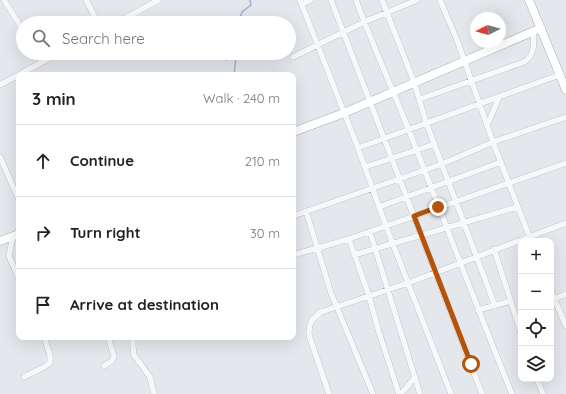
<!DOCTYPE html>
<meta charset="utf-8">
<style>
body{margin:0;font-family:Quicksand,sans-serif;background:#f6f6f6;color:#222}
.controls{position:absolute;right:12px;bottom:12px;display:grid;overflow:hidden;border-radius:8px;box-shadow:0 4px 16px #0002}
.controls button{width:36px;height:36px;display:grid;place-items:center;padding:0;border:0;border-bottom:1px solid #e0e0e0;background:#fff;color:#222;font:20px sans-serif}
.compass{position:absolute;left:470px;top:12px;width:36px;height:36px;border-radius:50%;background:#fff;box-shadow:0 4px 16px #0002;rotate:264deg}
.stop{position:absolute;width:12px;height:12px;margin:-9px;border:3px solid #b45309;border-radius:50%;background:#fff}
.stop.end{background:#b45309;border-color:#fff;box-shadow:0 1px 4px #0008}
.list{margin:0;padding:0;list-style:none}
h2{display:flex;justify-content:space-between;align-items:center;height:52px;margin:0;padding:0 16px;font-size:17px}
h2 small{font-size:13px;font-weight:400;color:#767676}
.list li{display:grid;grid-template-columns:26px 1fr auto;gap:12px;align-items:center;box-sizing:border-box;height:72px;padding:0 16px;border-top:1px solid #e0e0e0}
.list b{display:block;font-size:15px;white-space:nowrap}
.list em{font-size:13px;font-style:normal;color:#767676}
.icon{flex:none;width:22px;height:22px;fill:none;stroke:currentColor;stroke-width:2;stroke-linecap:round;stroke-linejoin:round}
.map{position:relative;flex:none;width:566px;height:394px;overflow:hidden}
.search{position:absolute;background:#fff;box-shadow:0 4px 16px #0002;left:16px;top:16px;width:280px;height:44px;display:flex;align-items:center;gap:10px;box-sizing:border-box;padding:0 14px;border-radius:22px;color:#767676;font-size:15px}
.panel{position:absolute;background:#fff;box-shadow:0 4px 16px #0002;left:16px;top:72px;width:280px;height:268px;border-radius:8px}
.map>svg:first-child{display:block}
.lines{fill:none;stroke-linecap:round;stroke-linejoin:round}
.stream{stroke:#9fb4cc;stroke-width:1.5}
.street-casing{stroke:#a9aeb7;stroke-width:6}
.secondary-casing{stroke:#a9aeb7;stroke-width:9}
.street{stroke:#f7f8fa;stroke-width:5.5}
.secondary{stroke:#fff;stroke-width:8}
.route{stroke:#b45309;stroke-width:5}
</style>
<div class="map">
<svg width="566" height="394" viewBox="0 0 566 394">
<rect width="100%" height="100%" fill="#e4e7ec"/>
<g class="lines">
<path class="stream" d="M 238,23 L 242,12 L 251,5 L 250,0
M 224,53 L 224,58 L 226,60 L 235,56 L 236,57 L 234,75"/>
<g class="street-casing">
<path id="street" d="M 4,0 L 23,30
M 86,0 L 98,23
M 300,0 L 358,148 L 386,226 L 451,394
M 331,0 L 482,394
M 356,0 C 375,51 398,101 417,151 C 449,232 479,313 512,394
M 382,0 L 414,82 L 426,122 L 495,306
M 440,0 L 457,40 L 493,142 L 566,117
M 302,4 L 311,0
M 117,23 L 158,0
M 37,53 L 42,62
M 293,57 L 364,22 L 417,0
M 0,85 L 59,53
M 420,99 L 524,62 C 535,55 534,44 533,32
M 487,126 L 499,97
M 358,148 L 559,75
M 0,157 L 19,200
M 365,167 L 435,144
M 379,207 L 501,162
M 306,211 L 331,293 L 373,394
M 293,216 L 442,164 L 493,142 L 531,241
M 370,232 L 420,394
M 13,236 L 9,256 L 19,279
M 349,239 L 369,296 L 378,329 L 399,394
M 494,249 L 521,333
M 293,255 L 349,239 L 566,163
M 354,255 L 517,207
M 551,291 L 566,326
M 554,299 L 566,294
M 478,310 L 511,301
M 133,337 L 133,347 L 134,355 L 150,377 L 154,394
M 104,366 L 112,361 L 114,356 L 108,337
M 24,377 L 44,367 L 50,363 L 50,355 L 44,337
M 537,379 L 543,394
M 329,394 L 309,335 C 309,322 311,320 321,312 L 408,283 L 566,223
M 401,394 L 415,377"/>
</g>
<g class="secondary-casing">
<path id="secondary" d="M 529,0 L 566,90
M 293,132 L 344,113 L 541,28
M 0,241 L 19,234"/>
</g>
<use href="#street" class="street"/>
<use href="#secondary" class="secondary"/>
</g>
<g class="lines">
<path class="route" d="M 438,207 L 414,216 L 471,364"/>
</g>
</svg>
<div class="controls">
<button>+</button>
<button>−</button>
<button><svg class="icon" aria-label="locate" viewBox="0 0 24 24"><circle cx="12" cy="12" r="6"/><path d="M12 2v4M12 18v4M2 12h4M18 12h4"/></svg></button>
<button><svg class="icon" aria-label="layers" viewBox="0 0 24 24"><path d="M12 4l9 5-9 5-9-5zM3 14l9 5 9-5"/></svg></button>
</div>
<svg class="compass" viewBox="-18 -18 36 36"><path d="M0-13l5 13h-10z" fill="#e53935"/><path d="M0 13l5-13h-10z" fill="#767676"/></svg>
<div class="stop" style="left:471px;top:364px"></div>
<div class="stop end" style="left:438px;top:207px"></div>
<div class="search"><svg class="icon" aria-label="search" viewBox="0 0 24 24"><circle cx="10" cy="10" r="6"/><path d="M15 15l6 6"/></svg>Search here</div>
<section class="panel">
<h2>3 min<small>Walk · 240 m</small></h2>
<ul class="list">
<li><svg class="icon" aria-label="ahead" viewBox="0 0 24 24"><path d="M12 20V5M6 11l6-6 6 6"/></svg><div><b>Continue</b></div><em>210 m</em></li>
<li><svg class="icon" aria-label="right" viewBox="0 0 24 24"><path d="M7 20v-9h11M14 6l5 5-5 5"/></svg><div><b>Turn right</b></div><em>30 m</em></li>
<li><svg class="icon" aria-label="arrive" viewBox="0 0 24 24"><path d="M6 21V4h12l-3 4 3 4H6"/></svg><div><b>Arrive at destination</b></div></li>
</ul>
</section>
</div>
